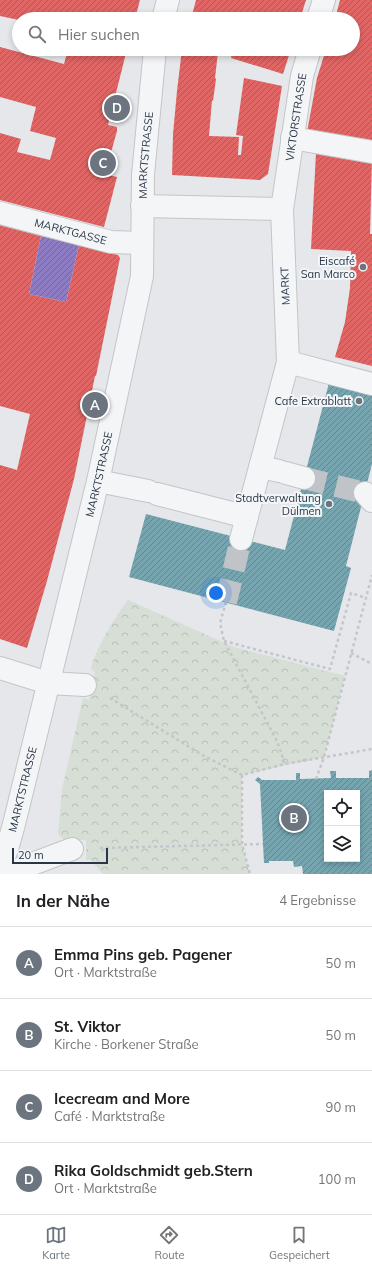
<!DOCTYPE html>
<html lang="de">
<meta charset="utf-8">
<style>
body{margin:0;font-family:Mulish,sans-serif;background:#f6f6f6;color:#202124}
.controls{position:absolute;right:12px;bottom:12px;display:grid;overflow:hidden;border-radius:0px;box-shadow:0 2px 6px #0003}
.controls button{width:36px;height:36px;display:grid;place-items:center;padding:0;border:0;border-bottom:1px solid #e0e0e0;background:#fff;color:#202124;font:20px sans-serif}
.scale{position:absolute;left:12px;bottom:10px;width:96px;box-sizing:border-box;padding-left:4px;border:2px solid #2a3646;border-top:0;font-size:11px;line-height:14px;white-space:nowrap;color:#2a3646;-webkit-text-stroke:3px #f3f6f9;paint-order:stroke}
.you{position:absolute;left:216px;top:593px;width:14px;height:14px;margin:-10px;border:3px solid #fff;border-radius:50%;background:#1a73e8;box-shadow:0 0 0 6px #1a73e833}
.badge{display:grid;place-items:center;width:26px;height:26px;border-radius:50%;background:#6b747f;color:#fff;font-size:13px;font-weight:700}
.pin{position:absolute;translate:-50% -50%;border:2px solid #fff;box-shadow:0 1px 4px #0006}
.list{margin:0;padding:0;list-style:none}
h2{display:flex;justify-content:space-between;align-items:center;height:52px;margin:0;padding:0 16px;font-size:17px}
h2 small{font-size:13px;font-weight:400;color:#757577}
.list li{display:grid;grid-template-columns:26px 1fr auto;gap:12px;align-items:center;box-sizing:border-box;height:72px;padding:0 16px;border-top:1px solid #e0e0e0}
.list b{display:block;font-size:15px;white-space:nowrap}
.list p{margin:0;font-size:13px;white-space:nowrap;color:#757577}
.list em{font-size:13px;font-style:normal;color:#757577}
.icon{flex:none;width:22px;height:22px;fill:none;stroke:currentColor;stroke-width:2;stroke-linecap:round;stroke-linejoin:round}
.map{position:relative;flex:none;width:372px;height:874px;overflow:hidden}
.search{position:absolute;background:#fff;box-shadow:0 2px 6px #0003;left:12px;right:12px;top:12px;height:44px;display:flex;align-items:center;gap:10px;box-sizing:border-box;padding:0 14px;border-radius:22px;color:#757577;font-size:15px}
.sheet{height:340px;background:#fff}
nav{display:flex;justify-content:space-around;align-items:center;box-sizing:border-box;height:56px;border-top:1px solid #e0e0e0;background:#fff;font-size:11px;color:#757577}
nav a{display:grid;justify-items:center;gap:2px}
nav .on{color:#6b747f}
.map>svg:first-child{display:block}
.forest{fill:url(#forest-crowns)}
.shops{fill:url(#shops-hatch)}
.offices{fill:url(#offices-hatch)}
.public{fill:url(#public-hatch);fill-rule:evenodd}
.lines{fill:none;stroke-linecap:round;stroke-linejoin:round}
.minor-tunnel{stroke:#c0c4c9;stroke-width:22;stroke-dasharray:22 11;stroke-linecap:butt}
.minor-casing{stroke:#c3c5c8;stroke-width:24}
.path{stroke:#c3c6ca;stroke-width:2.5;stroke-dasharray:3 3;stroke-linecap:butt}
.minor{stroke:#f4f5f7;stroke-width:22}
.poi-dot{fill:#6b747f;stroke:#f3f6f9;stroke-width:1.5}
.labels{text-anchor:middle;stroke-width:4;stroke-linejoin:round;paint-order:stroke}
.street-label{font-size:11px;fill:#2a3646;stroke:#f3f6f9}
.poi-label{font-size:11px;fill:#2a3646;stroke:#f3f6f9;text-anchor:end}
</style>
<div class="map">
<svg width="372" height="874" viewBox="0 0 372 874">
<defs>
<pattern id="forest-crowns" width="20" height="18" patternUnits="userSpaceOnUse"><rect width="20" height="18" fill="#d6ded5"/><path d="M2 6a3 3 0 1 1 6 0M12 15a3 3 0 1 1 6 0" fill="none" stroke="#b8bfb8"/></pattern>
<pattern id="shops-hatch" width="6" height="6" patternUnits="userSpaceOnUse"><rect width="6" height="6" fill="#e06666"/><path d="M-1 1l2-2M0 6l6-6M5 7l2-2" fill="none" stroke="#b65556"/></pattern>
<pattern id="offices-hatch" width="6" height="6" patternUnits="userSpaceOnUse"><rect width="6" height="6" fill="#8e7cc3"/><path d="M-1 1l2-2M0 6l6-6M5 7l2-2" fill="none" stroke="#7466a0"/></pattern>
<pattern id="public-hatch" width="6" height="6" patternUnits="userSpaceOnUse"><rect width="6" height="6" fill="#76a5af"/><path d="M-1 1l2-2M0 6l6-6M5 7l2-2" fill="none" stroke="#618790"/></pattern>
</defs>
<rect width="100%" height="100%" fill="#e5e7ea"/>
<path class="forest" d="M 128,600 L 234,647 L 345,676 L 324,757 L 242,775 L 242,844 L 250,874 L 103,874 L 91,860 L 86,860 L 86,840 L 64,840 L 58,834 L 62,789 L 83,698 L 89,700 L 95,672 L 91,669 C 93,654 117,613 128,600 Z"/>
<path class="shops" d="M 0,0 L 140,0 L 135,19 L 19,19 L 19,20 L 0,16 Z
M 196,0 L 306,0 L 300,19 L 191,19 Z
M 340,0 L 372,0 L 372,145 L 307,132 L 317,78 L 326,49 L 353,49 L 353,19 L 335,19 Z
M 0,47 L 64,64 L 68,49 L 127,49 L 108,125 L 117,127 L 117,131 L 105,174 L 117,177 L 104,227 L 0,200 L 0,133 L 21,139 L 17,152 L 50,160 L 56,138 L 30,131 L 36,107 L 0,97 Z
M 182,49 L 291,49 L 283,74 L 231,58 L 232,54 L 218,52 L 215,78 L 216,79 L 213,101 L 212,100 L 209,136 L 239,137 L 238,155 L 241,155 L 243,136 L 236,135 L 244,78 L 282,86 L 268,174 L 260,180 L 172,175 L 173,134 L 177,91 Z
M 316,152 L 372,159 L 370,234 L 372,234 L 372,366 L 335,357 L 345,322 L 350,288 L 351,251 L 311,249 Z
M 0,225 L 41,236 L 29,294 L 66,302 L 79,245 L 118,255 L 120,258 L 96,376 L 95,376 L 74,479 L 47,581 L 27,648 L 0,639 L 0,465 L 17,470 L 30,414 L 0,406 Z"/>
<path class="offices" d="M 41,236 L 79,245 L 66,302 L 29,294 Z"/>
<path class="public" d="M 329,383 L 372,395 L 372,464 L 346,566 L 351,568 L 334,631 L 129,577 L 146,514 L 285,550 Z
M 372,770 L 372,874 L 303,874 L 302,866 L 294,867 L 293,861 L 269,861 L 269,863 L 264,863 L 260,784 L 255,780 L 258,777 L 262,780 L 296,780 L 296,773 L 300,773 L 300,779 L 331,778 L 330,771 L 336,771 L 336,778 L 369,778 L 369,771 ZM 327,793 L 357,793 L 357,859 L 327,859 Z"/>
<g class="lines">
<path class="minor-tunnel" d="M 304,478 L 365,493
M 226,602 L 241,539"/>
<g class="minor-casing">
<g id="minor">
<path d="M 163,19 L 168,0"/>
<path d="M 318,19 L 324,0"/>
<path d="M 292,138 L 372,152"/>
<path id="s1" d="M 142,206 L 282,209 L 302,76 L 310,49"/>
<path id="s2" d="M 0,213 L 111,242 L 142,243"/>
<path d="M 288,362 L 372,384"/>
<path d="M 260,467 L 279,471"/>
<path d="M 286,473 L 304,478"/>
<path d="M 98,481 L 148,491"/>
<path d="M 365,493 L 372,501"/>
<path d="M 157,494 L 247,517"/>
<path d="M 241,539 L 288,362 L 282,209"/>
<path d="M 0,668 L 48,683 L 85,685"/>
<path id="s3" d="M 0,868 L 7,849 L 14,824 L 98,481 L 142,276 L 143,175 L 155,49"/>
<path d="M 6,874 L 72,849"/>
</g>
</g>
<path class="path" d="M 226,602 L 220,623 L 224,641 L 277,741 L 285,764
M 224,641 L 330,669 L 351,593 L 366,598
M 351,653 L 372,664
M 110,698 L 204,756 L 242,775 L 285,764 L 372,749
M 242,775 L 242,844 L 250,874
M 316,779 L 324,757 L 372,575
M 100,848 L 263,844"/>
<use href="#minor" class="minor"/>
</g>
<g class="poi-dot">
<circle cx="363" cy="267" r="4"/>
<circle cx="359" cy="401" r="4"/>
<circle cx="329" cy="504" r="4"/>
</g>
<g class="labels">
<g class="street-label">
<text dy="4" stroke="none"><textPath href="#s1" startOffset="233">VIKTORSTRASSE</textPath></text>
<text dy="4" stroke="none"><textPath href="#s3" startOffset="730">MARKTSTRASSE</textPath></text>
<text dy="4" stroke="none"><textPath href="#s2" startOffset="73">MARKTGASSE</textPath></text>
<text transform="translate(285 286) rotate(-92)" y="4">MARKT</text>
<text dy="4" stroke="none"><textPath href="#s3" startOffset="406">MARKTSTRASSE</textPath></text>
<text dy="4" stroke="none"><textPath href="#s3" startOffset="82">MARKTSTRASSE</textPath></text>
</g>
<g class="poi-label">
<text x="355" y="265">Eiscafé<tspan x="355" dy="13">San Marco</tspan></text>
<text x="351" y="405">Cafe Extrablatt</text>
<text x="321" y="502">Stadtverwaltung<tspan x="321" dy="13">Dülmen</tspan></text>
</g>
</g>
</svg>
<div class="controls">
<button><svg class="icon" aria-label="locate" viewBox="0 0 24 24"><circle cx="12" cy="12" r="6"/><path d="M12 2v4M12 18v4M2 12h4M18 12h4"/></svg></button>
<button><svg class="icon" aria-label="layers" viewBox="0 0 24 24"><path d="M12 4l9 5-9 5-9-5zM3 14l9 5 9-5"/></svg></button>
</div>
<div class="scale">20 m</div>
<div class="you"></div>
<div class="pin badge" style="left:95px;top:405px">A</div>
<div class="pin badge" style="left:294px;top:818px">B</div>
<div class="pin badge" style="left:103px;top:163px">C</div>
<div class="pin badge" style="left:117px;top:108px">D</div>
<div class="search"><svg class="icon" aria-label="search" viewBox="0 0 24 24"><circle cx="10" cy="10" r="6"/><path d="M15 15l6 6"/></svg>Hier suchen</div>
</div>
<section class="sheet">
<h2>In der Nähe<small>4 Ergebnisse</small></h2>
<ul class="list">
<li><span class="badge">A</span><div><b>Emma Pins geb. Pagener</b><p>Ort · Marktstraße</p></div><em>50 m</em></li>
<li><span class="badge">B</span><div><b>St. Viktor</b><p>Kirche · Borkener Straße</p></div><em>50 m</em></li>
<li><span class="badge">C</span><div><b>Icecream and More</b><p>Café · Marktstraße</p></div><em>90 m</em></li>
<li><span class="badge">D</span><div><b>Rika Goldschmidt geb.Stern</b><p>Ort · Marktstraße</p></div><em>100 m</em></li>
</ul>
</section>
<nav>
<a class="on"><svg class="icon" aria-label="map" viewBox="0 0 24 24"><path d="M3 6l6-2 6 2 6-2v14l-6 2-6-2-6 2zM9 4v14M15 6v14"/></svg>Karte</a>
<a><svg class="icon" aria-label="directions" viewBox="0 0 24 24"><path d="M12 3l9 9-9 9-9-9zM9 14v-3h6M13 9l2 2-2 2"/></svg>Route</a>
<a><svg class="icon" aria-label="saved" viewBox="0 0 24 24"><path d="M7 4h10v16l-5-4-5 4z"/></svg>Gespeichert</a>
</nav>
